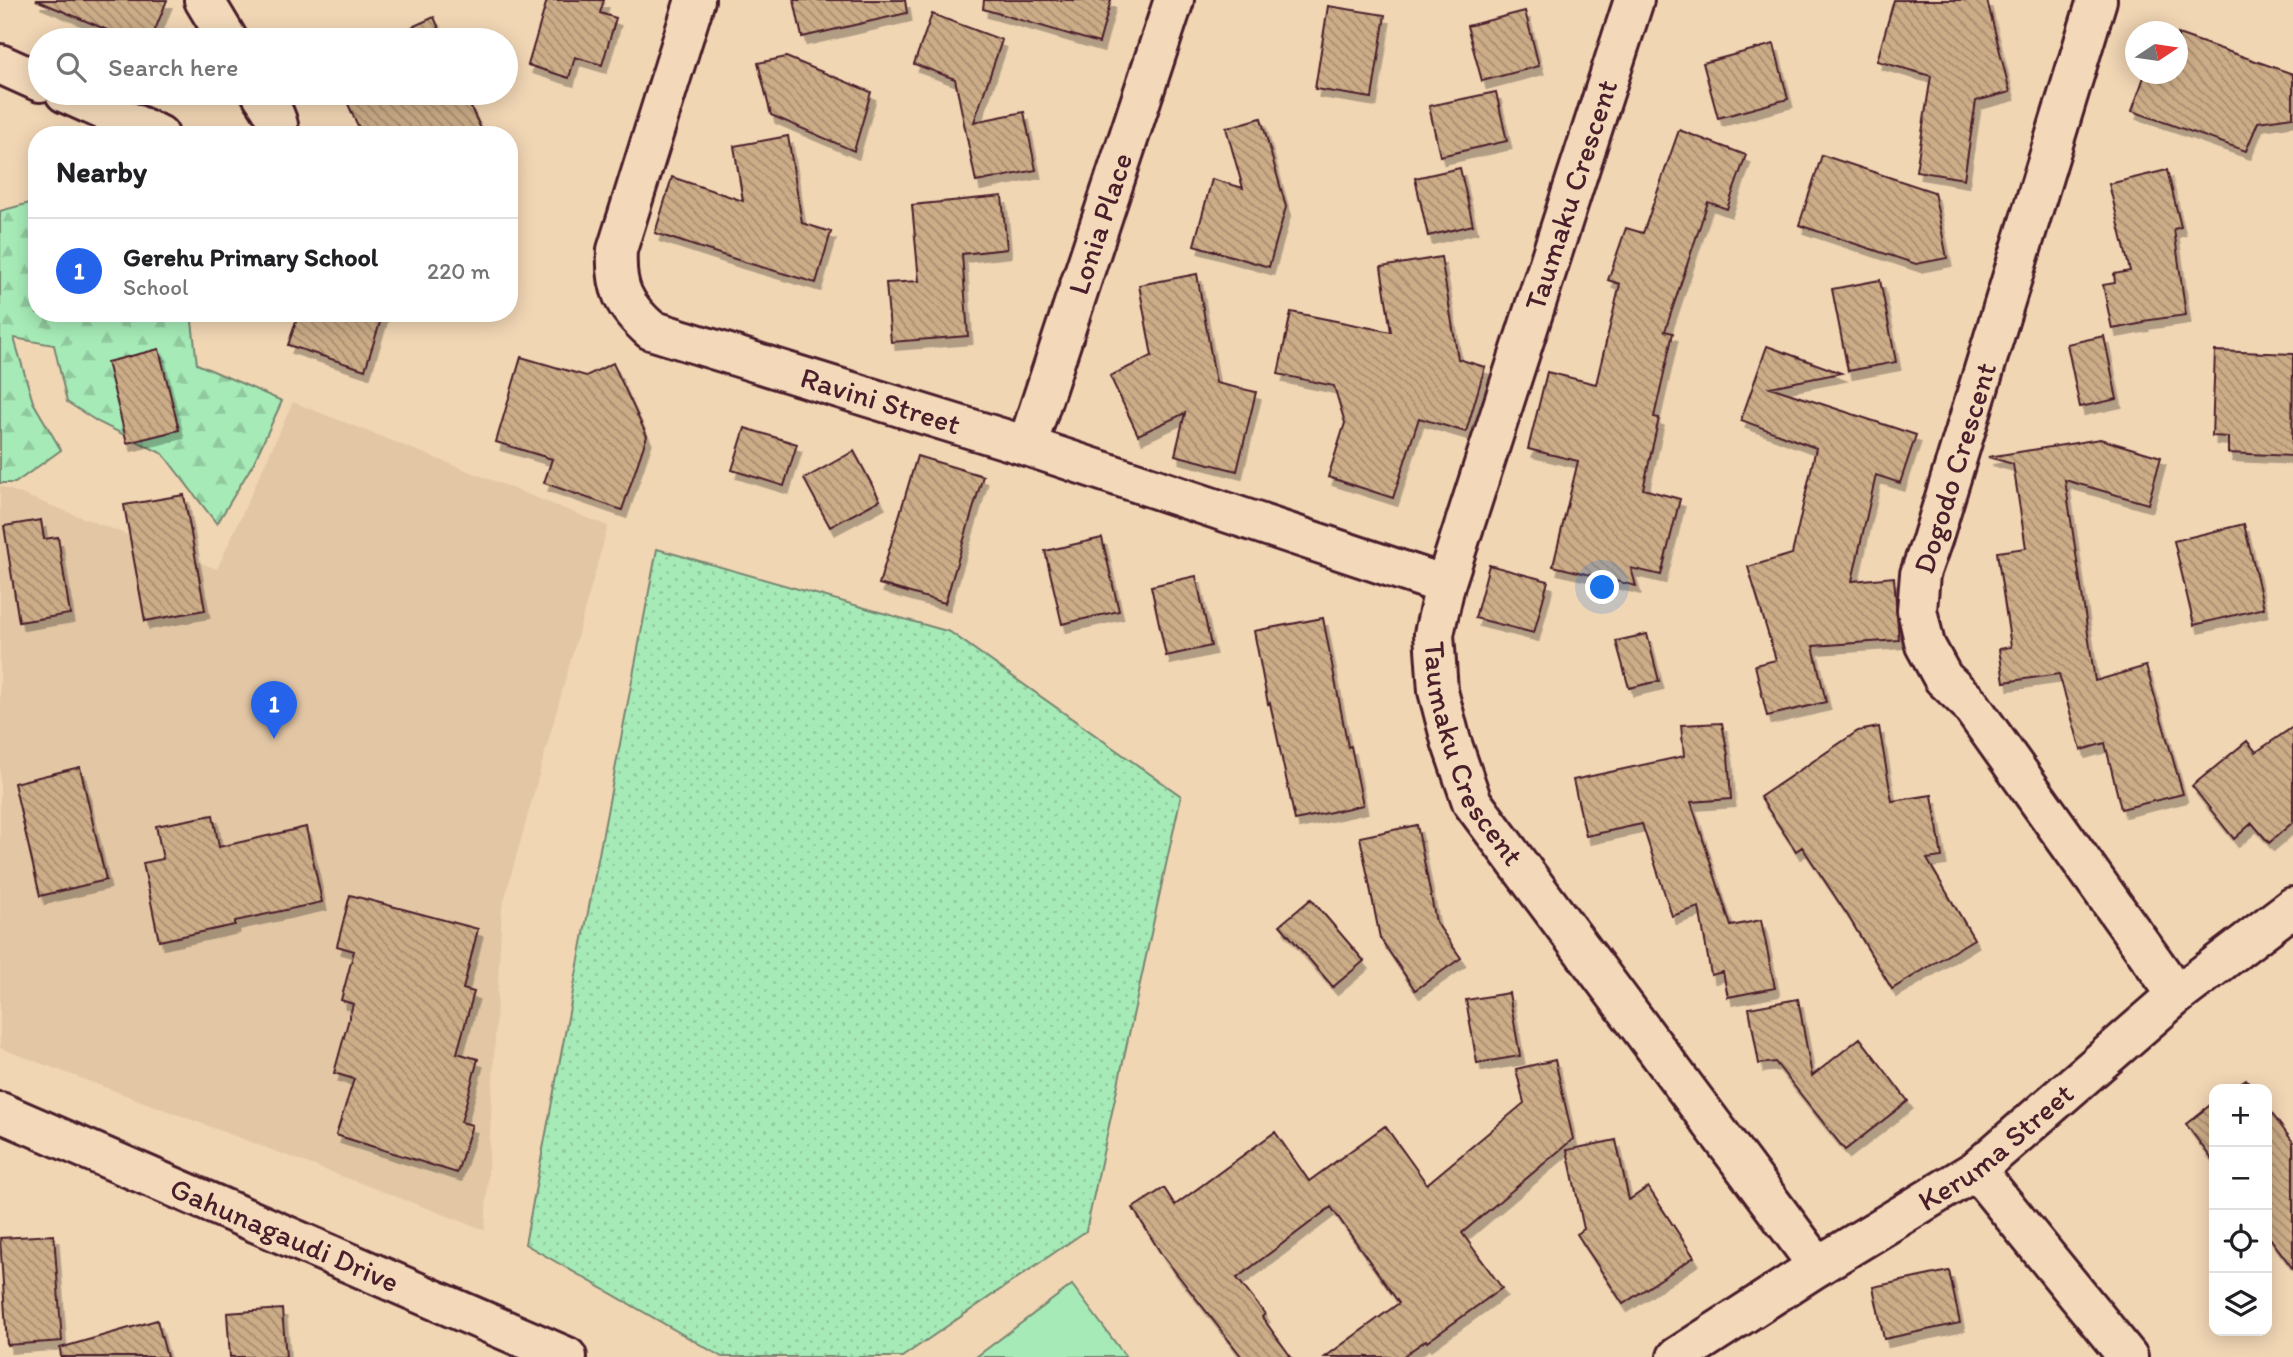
<!DOCTYPE html>
<meta charset="utf-8">
<style>
body{margin:0;font-family:Itim,sans-serif;background:#f2f2f2;color:#202124}
.controls{position:absolute;right:21px;bottom:21px;display:grid;overflow:hidden;border-radius:14px;box-shadow:0 4px 18px #0003}
.controls button{width:63px;height:63px;display:grid;place-items:center;padding:0;border:0;border-bottom:2px solid #e0e0e0;background:#fff;color:#202124;font:35px sans-serif}
.compass{position:absolute;left:2125px;top:21px;width:63px;height:63px;border-radius:50%;background:#fff;box-shadow:0 4px 18px #0003;rotate:77deg}
.you{position:absolute;left:1603px;top:588px;width:24px;height:24px;margin:-18px;border:5px solid #fff;border-radius:50%;background:#1a73e8;box-shadow:0 0 0 10px #1a73e833}
.badge{display:grid;place-items:center;width:46px;height:46px;border-radius:50%;background:#2563eb;color:#fff;font-size:23px;font-weight:700}
.pin{position:absolute;translate:-50% -58px;filter:drop-shadow(0 2px 4px #0008)}
.pin::after{content:'';position:absolute;top:37px;width:24px;height:21px;background:inherit;clip-path:polygon(0 0,100% 0,50% 100%)}
.list{margin:0;padding:0;list-style:none}
h2{display:flex;justify-content:space-between;align-items:center;height:91px;margin:0;padding:0 28px;font-size:30px}
h2 small{font-size:23px;font-weight:400;color:#757577}
.list li{display:grid;grid-template-columns:46px 1fr auto;gap:21px;align-items:center;box-sizing:border-box;height:105px;padding:0 28px;border-top:2px solid #e0e0e0}
.list b{display:block;font-size:26px;white-space:nowrap}
.list p{margin:0;font-size:23px;white-space:nowrap;color:#757577}
.list em{font-size:23px;font-style:normal;color:#757577}
.icon{flex:none;width:38px;height:38px;fill:none;stroke:currentColor;stroke-width:2;stroke-linecap:round;stroke-linejoin:round}
.map{position:relative;flex:none;width:2293px;height:1357px;overflow:hidden}
.search{position:absolute;background:#fff;box-shadow:0 4px 18px #0003;left:28px;top:28px;width:490px;height:77px;display:flex;align-items:center;gap:18px;box-sizing:border-box;padding:0 24px;border-radius:38px;color:#757577;font-size:26px}
.panel{position:absolute;background:#fff;box-shadow:0 4px 18px #0003;left:28px;top:126px;width:490px;height:196px;border-radius:28px}
.map>svg:first-child{display:block}
.built{fill:#e3c7a5}
.forest{fill:url(#forest-firs);stroke:#788571;stroke-width:2}
.park{fill:url(#park-dots);stroke:#788571;stroke-width:2}
.pitch{fill:#a6ebb7;stroke:#788571;stroke-width:2}
.building{fill:url(#building-back-hatch);stroke:#4a1f2b;stroke-width:2;filter:url(#shadow)}
.lines{fill:none;stroke-linecap:round;stroke-linejoin:round}
.street-casing{stroke:#4a1f2b;stroke-width:44}
.street{stroke:#f3d9ba;stroke-width:38}
.labels{text-anchor:middle;stroke-width:6;stroke-linejoin:round;paint-order:stroke}
.street-label{font-size:30px;fill:#4a1f2b;stroke:#f3d9ba}
</style>
<div class="map">
<svg width="2293" height="1357" viewBox="0 0 2293 1357">
<defs>
<pattern id="forest-firs" width="22" height="20" patternUnits="userSpaceOnUse" patternTransform="scale(1.75)"><rect width="22" height="20" fill="#a6ebb7"/><path d="M5 1l3.5 6h-7zM16 11l3.5 6h-7z" fill="#90c99e"/></pattern>
<pattern id="park-dots" width="8" height="8" patternUnits="userSpaceOnUse" patternTransform="scale(1.75)"><rect width="8" height="8" fill="#a6ebb7"/><path d="M2 2h.1M6 6h.1" fill="none" stroke="#90c99e" stroke-width="1.8" stroke-linecap="round"/></pattern>
<pattern id="building-back-hatch" width="6" height="6" patternUnits="userSpaceOnUse" patternTransform="scale(1.75)"><rect width="6" height="6" fill="#ccad88"/><path d="M-1 5l2 2M0 0l6 6M5-1l2 2" fill="none" stroke="#a88c6f"/></pattern>
<filter id="shadow"><feDropShadow dx="4.5" dy="8" stdDeviation="0" flood-color="#0004"/></filter>
</defs>
<rect width="100%" height="100%" fill="#f1d6b4"/>
<filter id="ink" filterUnits="userSpaceOnUse"><feTurbulence type="fractalNoise" baseFrequency=".0143" numOctaves="2"/><feDisplacementMap in="SourceGraphic" scale="14" xChannelSelector="R" yChannelSelector="G"/><feConvolveMatrix kernelMatrix="1 2 1 2 8 2 1 2 1" color-interpolation-filters="sRGB"/></filter>
<g filter="url(#ink)">
<path class="built" d="M 293,402 L 608,526 L 502,908 L 485,1230 L 0,1048 L 0,486 L 217,569 Z"/>
<path class="forest" d="M 37,201 L 37,313 L 191,313 L 197,364 L 282,401 L 254,462 L 217,524 L 163,454 L 98,422 L 67,402 L 54,345 L 14,338 L 33,402 L 61,450 L 15,483 L 0,483 L 0,211 Z"/>
<path class="park" d="M 657,549 L 950,632 L 1181,796 L 1086,1231 L 902,1357 L 722,1357 L 525,1244 Z"/>
<path class="pitch" d="M 1072,1285 L 1126,1357 L 976,1357 Z"/>
<path class="building" d="M 36,0 L 167,0 L 151,40 L 131,40 Z
M 547,0 L 604,0 L 600,13 L 616,18 L 602,65 L 575,57 L 569,78 L 528,65 Z
M 794,0 L 905,0 L 907,13 L 802,37 Z
M 984,0 L 1111,0 L 1099,43 L 983,9 Z
M 1894,0 L 1987,0 L 2010,92 L 1976,101 L 1964,179 L 1916,171 L 1931,76 L 1877,61 Z
M 1328,6 L 1385,15 L 1372,98 L 1315,89 Z
M 1525,11 L 1539,66 L 1482,81 L 1467,26 Z
M 932,14 L 1002,40 L 974,122 L 1024,112 L 1036,170 L 976,182 L 955,79 L 914,64 Z
M 434,17 L 444,40 L 383,40 Z
M 2178,34 L 2293,74 L 2293,117 L 2258,122 L 2246,151 L 2132,111 L 2145,74 L 2178,74 Z
M 1774,44 L 1788,99 L 1718,118 L 1703,63 Z
M 786,57 L 871,92 L 854,151 L 771,115 L 758,63 Z
M 1496,92 L 1507,141 L 1440,156 L 1429,106 Z
M 343,93 L 464,93 L 484,135 L 362,135 Z
M 1261,118 L 1286,207 L 1269,267 L 1194,245 L 1212,179 L 1243,188 L 1226,128 Z
M 1679,130 L 1746,155 L 1727,209 L 1708,202 L 1665,331 L 1673,333 L 1654,417 L 1659,418 L 1643,489 L 1680,499 L 1661,575 L 1631,568 L 1636,586 L 1553,566 L 1578,461 L 1528,449 L 1547,372 L 1596,384 L 1620,284 L 1608,280 L 1626,228 L 1643,233 Z
M 788,136 L 802,223 L 831,232 L 816,283 L 741,261 L 655,233 L 672,177 L 743,201 L 734,146 Z
M 1822,155 L 1934,192 L 1947,258 L 1916,264 L 1799,225 Z
M 1460,168 L 1473,225 L 1428,236 L 1415,178 Z
M 2167,170 L 2181,227 L 2174,229 L 2186,315 L 2143,321 L 2144,323 L 2112,329 L 2103,285 L 2115,283 L 2114,274 L 2130,271 L 2109,184 Z
M 1002,196 L 1007,249 L 962,254 L 968,336 L 891,342 L 886,283 L 919,281 L 912,205 Z
M 1441,257 L 1458,359 L 1485,367 L 1466,432 L 1419,418 L 1393,498 L 1328,477 L 1345,423 L 1334,386 L 1278,374 L 1291,312 L 1391,332 L 1381,267 Z
M 1197,274 L 1216,383 L 1256,392 L 1237,471 L 1175,455 L 1185,413 L 1138,435 L 1110,376 L 1152,356 L 1139,285 Z
M 1880,280 L 1896,362 L 1848,371 L 1832,289 Z
M 299,313 L 383,313 L 365,370 L 288,345 Z
M 2104,336 L 2117,399 L 2080,407 L 2067,344 Z
M 1767,346 L 1841,373 L 1770,387 L 1916,435 L 1900,483 L 1876,475 L 1852,581 L 1894,577 L 1899,640 L 1813,646 L 1826,702 L 1767,716 L 1755,665 L 1776,660 L 1748,567 L 1792,554 L 1816,448 L 1741,420 Z
M 159,349 L 179,430 L 127,443 L 107,362 Z
M 2215,351 L 2293,354 L 2292,456 L 2228,453 L 2228,437 L 2212,436 Z
M 521,357 L 586,376 L 613,363 L 647,436 L 622,510 L 544,483 L 552,459 L 496,442 Z
M 745,428 L 797,444 L 784,486 L 732,470 Z
M 2100,439 L 2161,457 L 2148,504 L 2065,480 L 2095,681 L 2146,666 L 2183,794 L 2121,809 L 2105,743 L 2081,750 L 2059,674 L 2004,682 L 1999,649 L 2011,647 L 1997,552 L 2026,548 L 2013,464 L 1988,457 Z
M 854,451 L 880,500 L 830,527 L 804,479 Z
M 917,456 L 983,476 L 945,603 L 879,584 Z
M 184,495 L 205,610 L 145,621 L 124,505 Z
M 41,520 L 44,539 L 58,537 L 70,614 L 19,622 L 4,526 Z
M 2244,524 L 2264,608 L 2194,625 L 2174,541 Z
M 1102,538 L 1119,611 L 1062,624 L 1045,551 Z
M 1489,565 L 1548,581 L 1534,633 L 1475,618 Z
M 1196,576 L 1211,646 L 1166,656 L 1151,586 Z
M 1323,618 L 1348,747 L 1351,746 L 1363,805 L 1295,820 L 1270,703 L 1268,704 L 1254,631 Z
M 1647,634 L 1659,681 L 1629,688 L 1616,641 Z
M 1722,723 L 1728,755 L 1731,799 L 1691,802 L 1731,926 L 1761,920 L 1775,988 L 1728,997 L 1723,972 L 1711,975 L 1699,907 L 1672,916 L 1642,824 L 1586,836 L 1573,780 L 1684,756 L 1681,725 Z
M 1879,727 L 1892,801 L 1932,795 L 1942,857 L 1927,859 L 1974,939 L 1892,989 L 1848,916 L 1802,847 L 1796,851 L 1760,797 L 1858,731 Z
M 2293,727 L 2293,822 L 2269,843 L 2252,823 L 2234,839 L 2192,786 L 2247,741 L 2256,752 Z
M 80,767 L 106,880 L 40,896 L 14,783 Z
M 213,815 L 219,847 L 306,827 L 322,902 L 235,921 L 235,925 L 159,941 L 143,863 L 163,859 L 156,826 Z
M 1417,825 L 1436,922 L 1461,958 L 1415,990 L 1380,938 L 1360,837 Z
M 350,895 L 478,929 L 463,989 L 474,992 L 457,1053 L 478,1059 L 461,1122 L 472,1125 L 457,1173 L 336,1135 L 354,1079 L 334,1073 L 353,1004 L 341,1000 L 354,951 L 337,946 Z
M 1311,899 L 1364,961 L 1333,987 L 1280,925 Z
M 1509,993 L 1520,1056 L 1477,1063 L 1466,1000 Z
M 1798,999 L 1812,1076 L 1860,1038 L 1908,1101 L 1845,1150 L 1775,1062 L 1759,1064 L 1749,1008 Z
M 1555,1060 L 1573,1139 L 1462,1233 L 1502,1288 L 1427,1342 L 1426,1340 L 1402,1357 L 1325,1357 L 1399,1303 L 1331,1207 L 1237,1278 L 1265,1314 L 1262,1317 L 1291,1357 L 1242,1357 L 1162,1255 L 1133,1208 L 1164,1188 L 1175,1205 L 1275,1132 L 1309,1181 L 1385,1126 L 1427,1184 L 1524,1103 L 1516,1069 Z
M 2246,1079 L 2254,1089 L 2231,1089 Z
M 2214,1102 L 2214,1162 L 2186,1124 Z
M 2267,1107 L 2293,1142 L 2293,1269 L 2267,1234 Z
M 1616,1140 L 1629,1200 L 1648,1187 L 1694,1257 L 1623,1304 L 1577,1234 L 1584,1229 L 1567,1150 Z
M 54,1235 L 62,1341 L 7,1345 L 0,1238 Z
M 1949,1271 L 1960,1323 L 1884,1339 L 1873,1287 Z
M 282,1309 L 286,1357 L 230,1357 L 227,1313 Z
M 157,1320 L 167,1357 L 61,1357 L 60,1348 Z"/>
<g class="lines">
<g class="street-casing">
<g id="street">
<path d="M 204,0 L 228,40"/>
<path id="s1" d="M 695,0 L 617,250 C 615,288 623,305 651,330 L 1027,446 L 1445,585"/>
<path id="s2" d="M 1634,0 L 1445,585 L 1434,634 L 1438,691 L 1451,741 L 1472,802 L 1818,1266"/>
<path d="M 2097,0 L 1932,540 L 1920,574 L 1917,610 L 1925,645 L 1943,678 L 1969,703 L 2177,995"/>
<path d="M 0,64 L 40,82"/>
<path d="M 65,93 L 159,135"/>
<path d="M 261,93 C 270,107 279,117 279,135"/>
<path id="s3" d="M 1027,446 L 1174,0"/>
<path id="s4" d="M 0,1112 L 567,1357"/>
<path d="M 1976,1170 L 2128,1357"/>
<path id="s5" d="M 1677,1357 L 1818,1266 L 1976,1170 L 2177,995 L 2293,907"/>
</g>
</g>
<use href="#street" class="street"/>
</g>
</g>
<g class="labels">
<g class="street-label">
<text transform="translate(1571 195) rotate(-72)" y="10">Taumaku Crescent</text>
<text dy="10" stroke="none"><textPath href="#s3" startOffset="234">Lonia Place</textPath></text>
<text dy="10" stroke="none"><textPath href="#s1" startOffset="593">Ravini Street</textPath></text>
<text transform="translate(1955 468) rotate(-73)" y="10">Dogodo Crescent</text>
<text dy="10" stroke="none"><textPath href="#s2" startOffset="793">Taumaku Crescent</textPath></text>
<text dy="10" stroke="none"><textPath href="#s5" startOffset="382">Keruma Street</textPath></text>
<text dy="10" stroke="none"><textPath href="#s4" startOffset="310">Gahunagaudi Drive</textPath></text>
</g>
</g>
</svg>
<div class="controls">
<button>+</button>
<button>−</button>
<button><svg class="icon" aria-label="locate" viewBox="0 0 24 24"><circle cx="12" cy="12" r="6"/><path d="M12 2v4M12 18v4M2 12h4M18 12h4"/></svg></button>
<button><svg class="icon" aria-label="layers" viewBox="0 0 24 24"><path d="M12 4l9 5-9 5-9-5zM3 14l9 5 9-5"/></svg></button>
</div>
<svg class="compass" viewBox="-18 -18 36 36"><path d="M0-13l5 13h-10z" fill="#e53935"/><path d="M0 13l5-13h-10z" fill="#757577"/></svg>
<div class="you"></div>
<div class="pin badge" style="left:274px;top:739px">1</div>
<div class="search"><svg class="icon" aria-label="search" viewBox="0 0 24 24"><circle cx="10" cy="10" r="6"/><path d="M15 15l6 6"/></svg>Search here</div>
<section class="panel">
<h2>Nearby<small></small></h2>
<ul class="list">
<li><span class="badge">1</span><div><b>Gerehu Primary School</b><p>School</p></div><em>220 m</em></li>
</ul>
</section>
</div>
